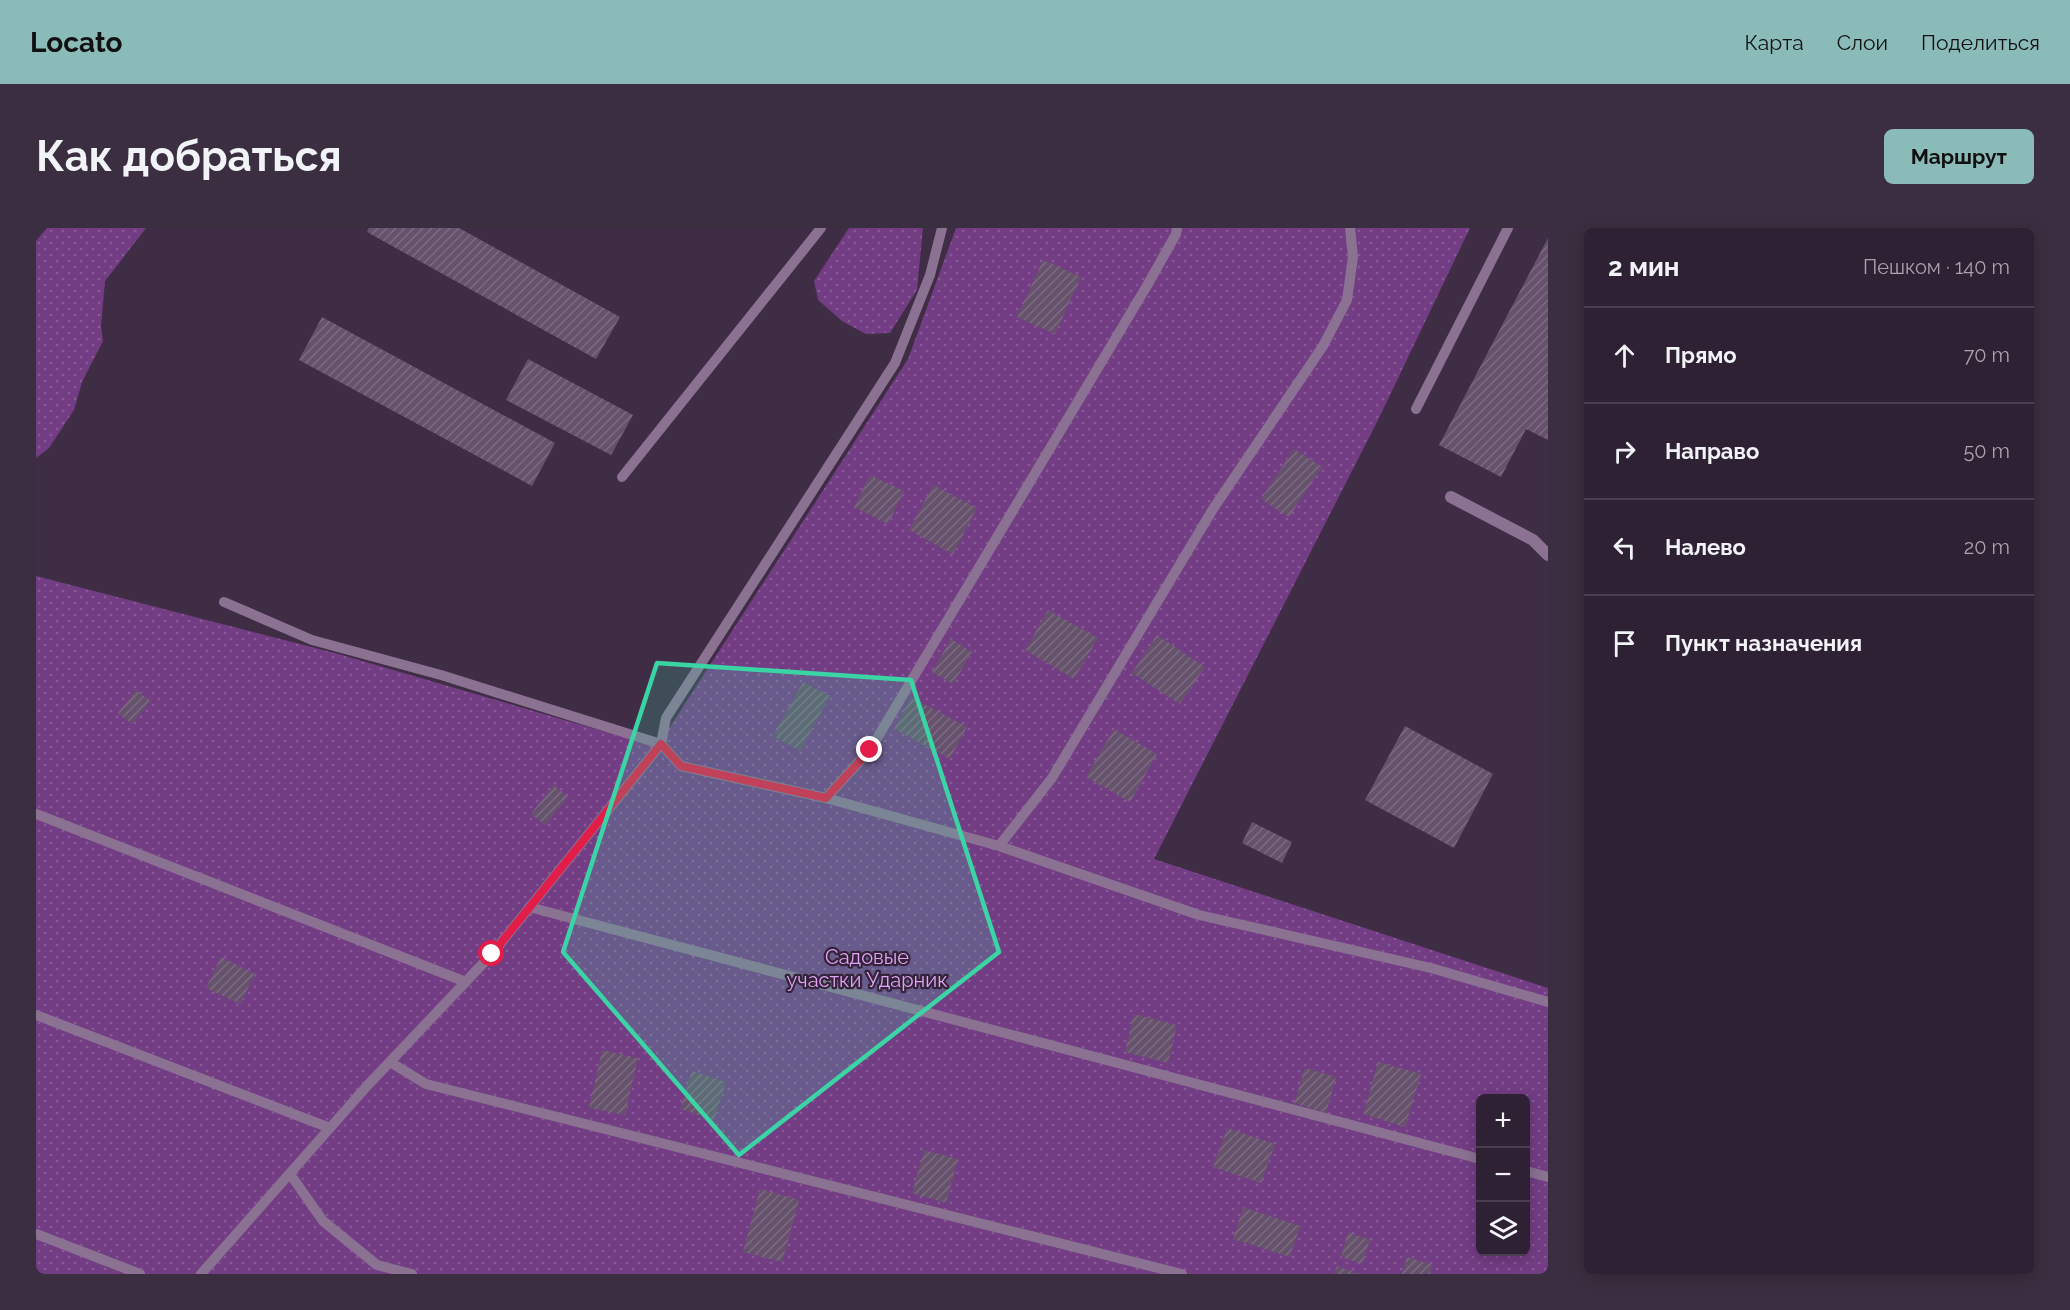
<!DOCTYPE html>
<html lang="ru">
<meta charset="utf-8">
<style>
body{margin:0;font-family:Raleway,sans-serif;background:#3b2e40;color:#f1f3f6}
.controls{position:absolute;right:18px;bottom:18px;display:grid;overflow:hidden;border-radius:9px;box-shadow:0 3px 15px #0003}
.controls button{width:54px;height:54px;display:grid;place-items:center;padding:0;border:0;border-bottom:2px solid #4a3e4f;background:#2f2134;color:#f1f3f6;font:30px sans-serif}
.stop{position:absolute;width:18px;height:18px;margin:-14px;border:4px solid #e11d48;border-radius:50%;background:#fff}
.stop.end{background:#e11d48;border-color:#fff;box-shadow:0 2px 6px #0008}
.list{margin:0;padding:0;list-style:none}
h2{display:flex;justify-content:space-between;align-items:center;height:78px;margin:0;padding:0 24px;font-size:26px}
h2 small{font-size:20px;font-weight:400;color:#a7a3ac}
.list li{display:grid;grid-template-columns:39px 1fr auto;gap:18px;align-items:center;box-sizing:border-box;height:96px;padding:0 24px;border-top:2px solid #4a3e4f}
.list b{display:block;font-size:22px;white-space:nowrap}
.list em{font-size:20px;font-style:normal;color:#a7a3ac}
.icon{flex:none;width:33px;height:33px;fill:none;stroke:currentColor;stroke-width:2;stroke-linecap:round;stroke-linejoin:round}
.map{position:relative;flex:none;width:1512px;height:1046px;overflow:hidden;border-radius:9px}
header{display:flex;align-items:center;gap:36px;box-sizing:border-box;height:84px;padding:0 30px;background:#8bbbb9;color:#111}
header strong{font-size:28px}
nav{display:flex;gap:33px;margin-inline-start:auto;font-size:21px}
.intro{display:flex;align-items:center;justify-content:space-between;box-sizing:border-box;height:144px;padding:0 36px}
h1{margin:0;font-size:42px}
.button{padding:15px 27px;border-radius:9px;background:#8bbbb9;color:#111;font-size:21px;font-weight:700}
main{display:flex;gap:36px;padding:0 36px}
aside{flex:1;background:#2f2134;border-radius:9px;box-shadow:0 3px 15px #0003}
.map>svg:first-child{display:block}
.grass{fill:url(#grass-dots);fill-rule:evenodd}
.building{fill:url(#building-hatch)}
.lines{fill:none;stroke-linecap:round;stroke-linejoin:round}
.service{stroke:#8b7293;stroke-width:10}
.minor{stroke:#8b7293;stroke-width:12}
.route{stroke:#e11d48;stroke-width:8}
.marked{fill:#3ad4a5;fill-opacity:0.2;stroke:#3ad4a5;stroke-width:4.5;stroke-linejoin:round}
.labels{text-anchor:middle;stroke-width:4.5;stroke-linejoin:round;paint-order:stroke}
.park-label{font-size:20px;fill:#dfa4f3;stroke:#34233a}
</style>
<header>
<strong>Locato</strong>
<nav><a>Карта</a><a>Слои</a><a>Поделиться</a></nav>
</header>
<div class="intro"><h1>Как добраться</h1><a class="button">Маршрут</a></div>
<main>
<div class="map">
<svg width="1512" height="1046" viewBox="0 0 1512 1046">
<defs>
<pattern id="grass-dots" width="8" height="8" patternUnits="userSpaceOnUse" patternTransform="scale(1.5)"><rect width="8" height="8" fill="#733d84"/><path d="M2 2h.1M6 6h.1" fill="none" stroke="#875996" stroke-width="1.8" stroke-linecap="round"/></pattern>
<pattern id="building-hatch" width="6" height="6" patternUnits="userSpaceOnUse" patternTransform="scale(1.5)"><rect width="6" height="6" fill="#66526c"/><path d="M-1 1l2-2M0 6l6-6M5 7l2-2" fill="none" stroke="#7c6b81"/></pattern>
</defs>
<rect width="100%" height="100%" fill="#3f2c45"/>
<path class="grass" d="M 11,0 L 110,0 L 69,53 L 65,98 L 67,113 L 46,154 L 38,182 L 13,220 L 0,230 L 0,13 Z
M 813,0 L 887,0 L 881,62 L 854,105 L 830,106 L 806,93 L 782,72 L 778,53 Z
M 920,0 L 1434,0 L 1343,190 L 1118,631 L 1512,760 L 1512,1046 L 0,1046 L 0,348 L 299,425 L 621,519 L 872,131 ZM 1444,870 L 1490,870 L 1490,1024 L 1444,1024 Z"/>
<path class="building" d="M 333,0 L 423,0 L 584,89 L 560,131 L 331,4 Z
M 1512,10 L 1512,212 L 1490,201 L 1465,249 L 1403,217 Z
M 1007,32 L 1045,49 L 1019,106 L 981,89 Z
M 286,89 L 519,215 L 496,258 L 263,132 Z
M 492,131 L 597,187 L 575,227 L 470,172 Z
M 1258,221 L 1286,239 L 1253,289 L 1225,271 Z
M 834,247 L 868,263 L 852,296 L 818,279 Z
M 897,257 L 941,280 L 917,326 L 873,302 Z
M 1012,382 L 1062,410 L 1038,451 L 989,422 Z
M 1121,407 L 1169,439 L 1144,476 L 1096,445 Z
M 915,411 L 936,424 L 917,456 L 896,444 Z
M 767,454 L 794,468 L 764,523 L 737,508 Z
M 100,462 L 114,473 L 96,496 L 82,485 Z
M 875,469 L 931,499 L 914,531 L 858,501 Z
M 1369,498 L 1457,546 L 1418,620 L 1329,572 Z
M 1078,501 L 1121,526 L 1094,574 L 1050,549 Z
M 518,557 L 532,569 L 509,597 L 495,586 Z
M 1216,594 L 1256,614 L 1246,635 L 1206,615 Z
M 185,729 L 219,746 L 204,776 L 170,760 Z
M 1098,786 L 1141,797 L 1132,835 L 1089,824 Z
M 566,822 L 602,830 L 589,887 L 553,880 Z
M 1342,834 L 1385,846 L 1369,899 L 1327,886 Z
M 1269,840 L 1300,849 L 1290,885 L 1258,875 Z
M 656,843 L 690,854 L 678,892 L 644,881 Z
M 1191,900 L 1239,916 L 1225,955 L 1177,939 Z
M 888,922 L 922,931 L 910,975 L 876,965 Z
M 724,961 L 763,972 L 746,1034 L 707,1024 Z
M 1207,979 L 1264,998 L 1254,1029 L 1197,1011 Z
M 1312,1004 L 1334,1012 L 1326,1036 L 1305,1029 Z
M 1371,1029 L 1397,1037 L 1394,1046 L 1366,1046 Z
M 1301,1038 L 1323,1046 L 1298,1046 Z"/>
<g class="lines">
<path class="service" d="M 1380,181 L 1472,0
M 586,249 L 785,0
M 188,374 L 276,412 L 405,447 L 625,516 L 630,490 L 859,135 L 894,47 L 906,0
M 790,570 L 834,522 L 1112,56 L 1140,6 L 1141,0
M 0,586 L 430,754
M 963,618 L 1016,550 L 1177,281 L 1287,118 L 1311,72 L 1317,29 L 1314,0
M 493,679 L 1444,931
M 0,787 L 294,900
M 354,834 L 390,856 L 1146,1046
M 1490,943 L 1512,949
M 254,946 L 287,993 L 341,1037 L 376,1046
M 0,1006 L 104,1046
M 165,1046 L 331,858 L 456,726 L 625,516 L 645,538 L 790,570 L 963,618 L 1163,687 L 1395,740 L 1512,774"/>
<path class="minor" d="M 1415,269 L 1497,312 L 1512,327"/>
</g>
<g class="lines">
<path class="route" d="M 456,726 L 625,516 L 645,538 L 790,570 L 834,522"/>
</g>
<path class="marked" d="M 621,435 L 875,452 L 963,724 L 703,927 L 527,724 Z"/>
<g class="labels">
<g class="park-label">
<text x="831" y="736">Садовые<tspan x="831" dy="23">участки Ударник</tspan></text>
</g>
</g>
</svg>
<div class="controls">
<button>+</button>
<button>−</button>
<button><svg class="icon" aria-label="layers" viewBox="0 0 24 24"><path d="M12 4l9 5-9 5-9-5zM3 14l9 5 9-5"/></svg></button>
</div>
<div class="stop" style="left:456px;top:726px"></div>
<div class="stop end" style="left:834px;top:522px"></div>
</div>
<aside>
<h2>2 мин<small>Пешком · 140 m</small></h2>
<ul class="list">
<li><svg class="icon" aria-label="ahead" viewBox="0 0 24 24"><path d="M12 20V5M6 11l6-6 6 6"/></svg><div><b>Прямо</b></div><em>70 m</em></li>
<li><svg class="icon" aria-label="right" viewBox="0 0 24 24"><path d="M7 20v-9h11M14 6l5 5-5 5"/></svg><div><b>Направо</b></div><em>50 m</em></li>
<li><svg class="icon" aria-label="left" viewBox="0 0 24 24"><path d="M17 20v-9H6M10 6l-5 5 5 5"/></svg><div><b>Налево</b></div><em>20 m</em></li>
<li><svg class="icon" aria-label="arrive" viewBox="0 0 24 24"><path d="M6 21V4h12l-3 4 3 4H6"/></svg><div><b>Пункт назначения</b></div></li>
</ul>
</aside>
</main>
